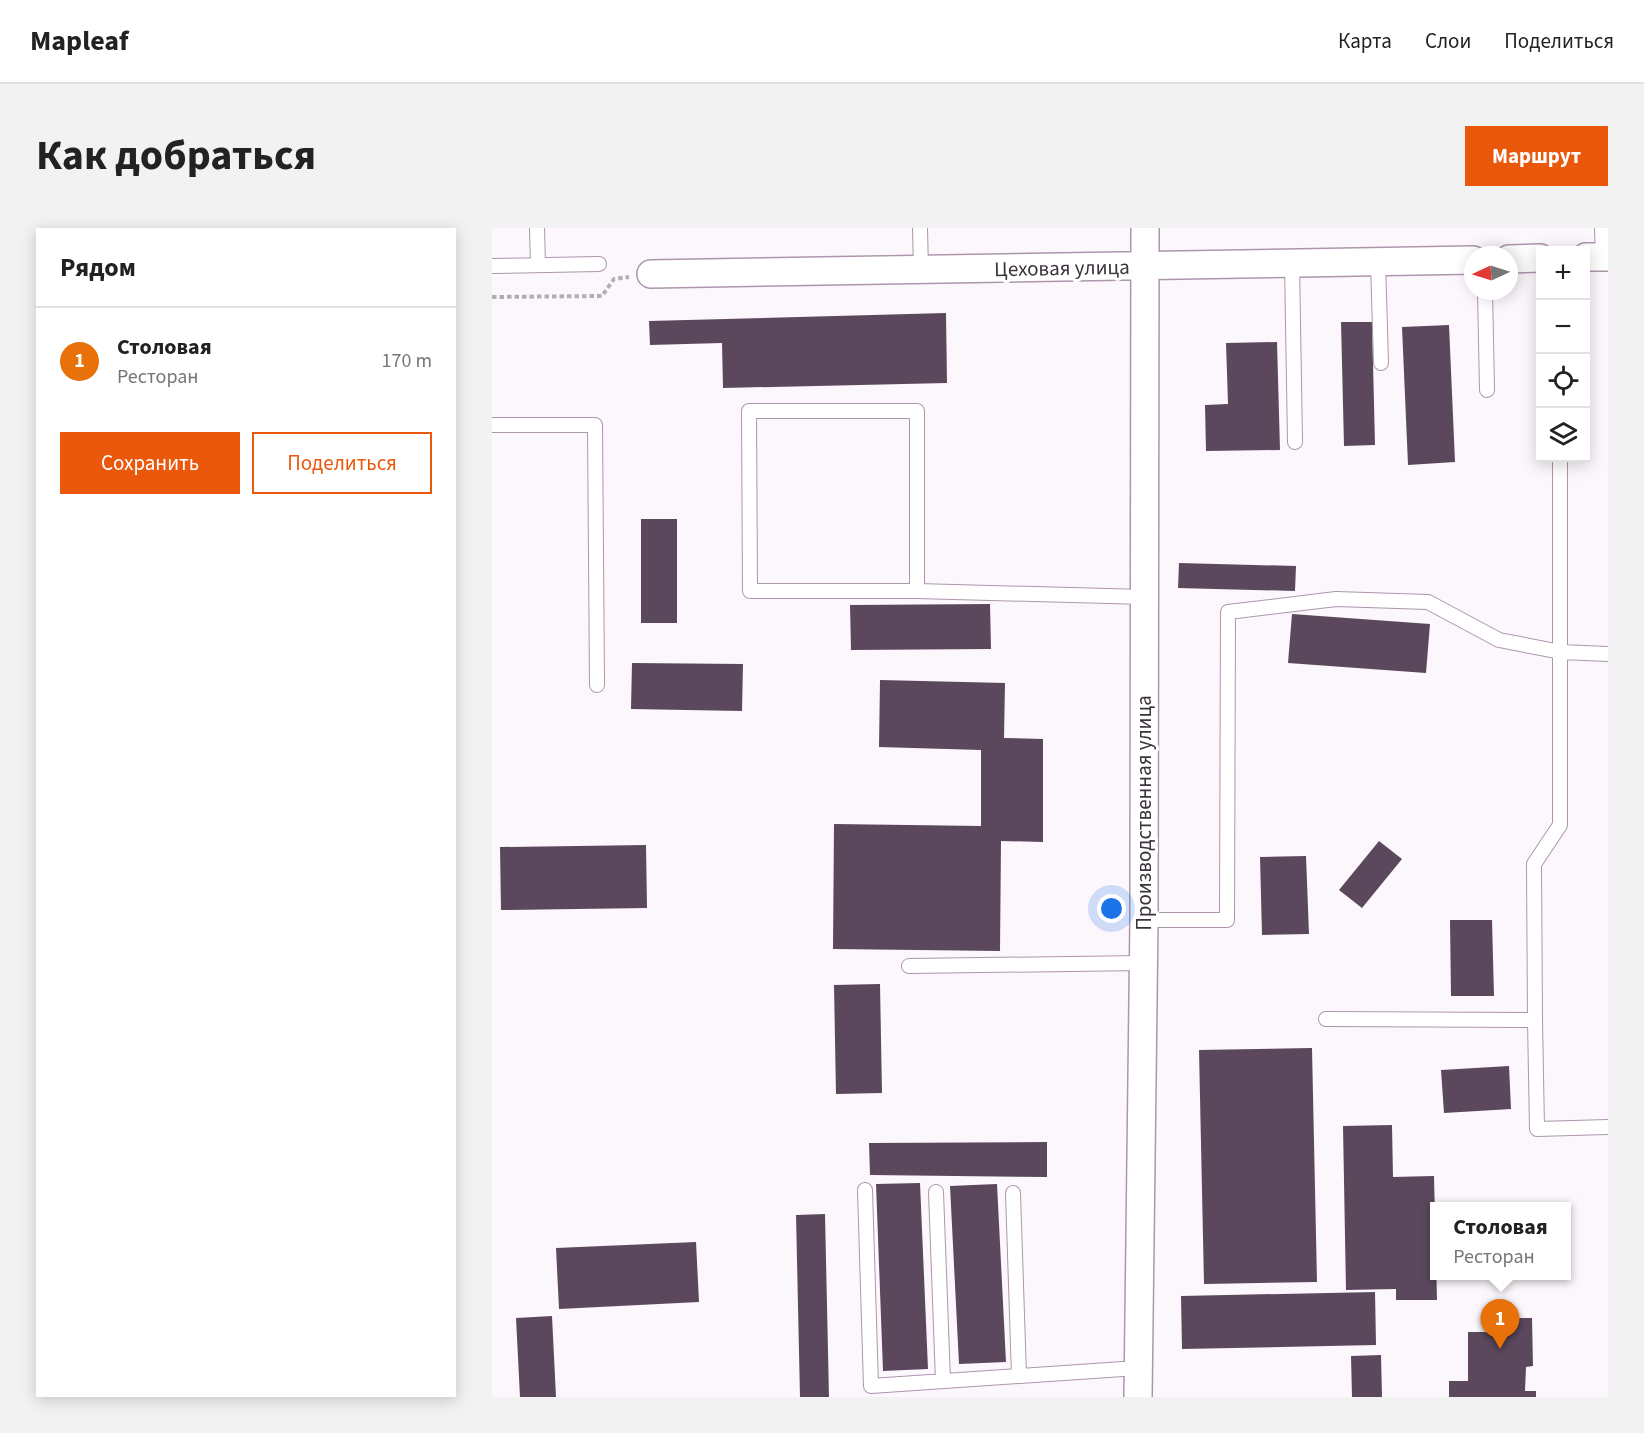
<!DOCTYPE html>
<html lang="ru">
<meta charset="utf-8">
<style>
body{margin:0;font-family:"Source Sans 3",sans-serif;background:#f2f2f2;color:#222}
.controls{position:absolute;right:18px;top:18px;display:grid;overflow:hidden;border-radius:0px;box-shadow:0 3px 15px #0003}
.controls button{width:54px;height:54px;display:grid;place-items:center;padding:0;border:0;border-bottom:2px solid #e0e0e0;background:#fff;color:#222;font:30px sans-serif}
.compass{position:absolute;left:972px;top:18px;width:54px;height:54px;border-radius:50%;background:#fff;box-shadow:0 3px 15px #0003;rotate:266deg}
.you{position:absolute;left:620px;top:681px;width:21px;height:21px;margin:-15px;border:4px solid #fff;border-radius:50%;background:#1a73e8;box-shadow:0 0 0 9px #1a73e833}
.badge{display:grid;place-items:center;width:39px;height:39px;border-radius:50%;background:#ea580c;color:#fff;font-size:20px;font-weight:700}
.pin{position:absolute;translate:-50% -50px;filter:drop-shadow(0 2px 3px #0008)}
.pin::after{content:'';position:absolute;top:32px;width:21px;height:18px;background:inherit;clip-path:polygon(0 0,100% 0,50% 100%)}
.popup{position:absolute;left:938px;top:974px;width:141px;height:78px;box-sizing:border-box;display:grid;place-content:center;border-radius:0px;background:#fff;filter:drop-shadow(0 2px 4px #0005);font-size:20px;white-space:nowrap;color:#767676}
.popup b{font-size:22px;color:#222}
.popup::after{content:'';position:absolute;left:50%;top:100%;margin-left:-12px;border:12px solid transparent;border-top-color:#fff}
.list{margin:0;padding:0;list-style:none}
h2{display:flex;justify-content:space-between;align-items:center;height:78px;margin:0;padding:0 24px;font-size:26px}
h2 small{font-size:20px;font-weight:400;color:#767676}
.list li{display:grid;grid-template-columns:39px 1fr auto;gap:18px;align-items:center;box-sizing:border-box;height:108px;padding:0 24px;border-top:2px solid #e0e0e0}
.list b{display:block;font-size:22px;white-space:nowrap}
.list p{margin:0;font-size:20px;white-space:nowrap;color:#767676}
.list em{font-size:20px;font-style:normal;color:#767676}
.actions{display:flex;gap:12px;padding:18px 24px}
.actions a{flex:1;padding:14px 0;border:2px solid #ea580c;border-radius:0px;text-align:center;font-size:21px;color:#ea580c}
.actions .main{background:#ea580c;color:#fff}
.icon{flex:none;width:33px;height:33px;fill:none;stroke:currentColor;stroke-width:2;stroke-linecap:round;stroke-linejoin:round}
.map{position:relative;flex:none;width:1116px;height:1169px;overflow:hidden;border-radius:0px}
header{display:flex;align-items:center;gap:36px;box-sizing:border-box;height:84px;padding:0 30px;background:#fff;border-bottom:2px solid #e0e0e0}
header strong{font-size:28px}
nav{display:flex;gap:33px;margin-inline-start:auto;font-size:21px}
.intro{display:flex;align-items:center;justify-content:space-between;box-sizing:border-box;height:144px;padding:0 36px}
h1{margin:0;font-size:42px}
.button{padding:15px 27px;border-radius:0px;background:#ea580c;color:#fff;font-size:21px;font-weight:700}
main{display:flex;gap:36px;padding:0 36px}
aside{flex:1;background:#fff;border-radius:0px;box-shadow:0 3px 15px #0003}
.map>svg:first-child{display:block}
.building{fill:#5b485c}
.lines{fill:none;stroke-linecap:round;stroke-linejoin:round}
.service-casing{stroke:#ac96ac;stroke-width:16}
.minor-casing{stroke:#ac96ac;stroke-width:30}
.path{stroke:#b4aeb4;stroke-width:4;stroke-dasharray:4.5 3;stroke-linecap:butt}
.service{stroke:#fff;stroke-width:14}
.minor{stroke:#fff;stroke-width:27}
.labels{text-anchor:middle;stroke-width:6;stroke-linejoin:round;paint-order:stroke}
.street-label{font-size:21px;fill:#3b333c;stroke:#fff}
</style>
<header>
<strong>Mapleaf</strong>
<nav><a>Карта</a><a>Слои</a><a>Поделиться</a></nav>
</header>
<div class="intro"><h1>Как добраться</h1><a class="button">Маршрут</a></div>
<main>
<aside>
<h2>Рядом<small></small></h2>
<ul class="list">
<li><span class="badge" style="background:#e8710a">1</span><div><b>Столовая</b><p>Ресторан</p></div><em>170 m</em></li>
</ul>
<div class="actions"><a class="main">Сохранить</a><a>Поделиться</a></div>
</aside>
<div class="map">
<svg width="1116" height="1169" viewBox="0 0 1116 1169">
<rect width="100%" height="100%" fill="#fcf7fc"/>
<path class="building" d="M 454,85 L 455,155 L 231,160 L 230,115 L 158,117 L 157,93 Z
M 849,94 L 880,94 L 883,217 L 852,218 Z
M 957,97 L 963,234 L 916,237 L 910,99 Z
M 785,114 L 788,222 L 714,223 L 713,177 L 736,176 L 734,115 Z
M 149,291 L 185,291 L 185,395 L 149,395 Z
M 687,335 L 804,338 L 803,363 L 686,360 Z
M 498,376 L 499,421 L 359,422 L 358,377 Z
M 800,386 L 938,396 L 934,445 L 796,435 Z
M 140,435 L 251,436 L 250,483 L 139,481 Z
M 388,452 L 513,455 L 512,510 L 551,511 L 551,614 L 509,613 L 508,723 L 341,721 L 342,596 L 489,598 L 489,522 L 387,519 Z
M 887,613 L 910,631 L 870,680 L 847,662 Z
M 154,617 L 155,680 L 9,682 L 8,619 Z
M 814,628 L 817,706 L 770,707 L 768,629 Z
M 958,692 L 1000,692 L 1002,768 L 959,768 Z
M 388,756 L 390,865 L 344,866 L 342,757 Z
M 820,820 L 825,1054 L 712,1056 L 707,822 Z
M 1017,838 L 1019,881 L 952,885 L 949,842 Z
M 900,897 L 901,949 L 942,948 L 945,1072 L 904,1072 L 904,1061 L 854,1062 L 851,898 Z
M 555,914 L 555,949 L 378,947 L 377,915 Z
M 428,955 L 436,1141 L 391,1143 L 384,956 Z
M 505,956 L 514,1134 L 467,1136 L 458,958 Z
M 333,986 L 337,1169 L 308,1169 L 304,987 Z
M 204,1014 L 207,1074 L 67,1081 L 64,1020 Z
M 883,1064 L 884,1117 L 690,1121 L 689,1068 Z
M 60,1088 L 64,1169 L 28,1169 L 24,1090 Z
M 1002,1090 L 1040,1090 L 1041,1138 L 1034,1139 L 1033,1163 L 1044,1163 L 1044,1169 L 957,1169 L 957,1153 L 976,1153 L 976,1104 L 1002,1104 Z
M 889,1127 L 890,1169 L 860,1169 L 859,1128 Z"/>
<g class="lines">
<g class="service-casing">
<path id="service" d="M 45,0 L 46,37
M 428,0 L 429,42
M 1110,0 L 1111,29
M 886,34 L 889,135
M 800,35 L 803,214
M 0,38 L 107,36
M 993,63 L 995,162
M 0,197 L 103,197 L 105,457
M 425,363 L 425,183 L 257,183 L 258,363 L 425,363 L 653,369
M 652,692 L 735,692 L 736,384 L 844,371 L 936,374 L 1007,412 L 1069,424 L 1116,426
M 417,738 L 651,735
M 834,791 L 1043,792 L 1045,901 L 1116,899
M 1043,792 L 1042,636 L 1068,597 L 1068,230
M 373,962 L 379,1158 L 646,1140
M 444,964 L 451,1153
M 521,965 L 527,1148"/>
</g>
<g class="minor-casing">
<path id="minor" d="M 1094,29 L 1116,29
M 1017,31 L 1048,30
M 159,46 L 981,32
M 646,1169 L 652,692 L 653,0"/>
</g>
<path class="path" d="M 0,69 L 110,68 L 122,51 L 137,49"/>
<use href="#service" class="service"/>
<use href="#minor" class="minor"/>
</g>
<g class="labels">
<g class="street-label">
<text transform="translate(570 40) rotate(-1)" y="7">Цеховая улица</text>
<text transform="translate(652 585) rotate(-90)" y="7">Производственная улица</text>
</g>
</g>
</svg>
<div class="controls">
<button>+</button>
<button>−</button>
<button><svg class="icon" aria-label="locate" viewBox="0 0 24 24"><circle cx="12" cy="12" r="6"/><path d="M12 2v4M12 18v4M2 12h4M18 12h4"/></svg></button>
<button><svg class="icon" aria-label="layers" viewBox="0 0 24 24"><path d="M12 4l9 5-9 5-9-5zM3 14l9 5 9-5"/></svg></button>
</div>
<svg class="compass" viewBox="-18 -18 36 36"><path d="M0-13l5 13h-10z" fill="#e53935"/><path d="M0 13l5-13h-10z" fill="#767676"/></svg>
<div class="you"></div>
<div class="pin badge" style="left:1008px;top:1121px;background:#e8710a">1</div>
<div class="popup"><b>Столовая</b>Ресторан</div>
</div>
</main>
